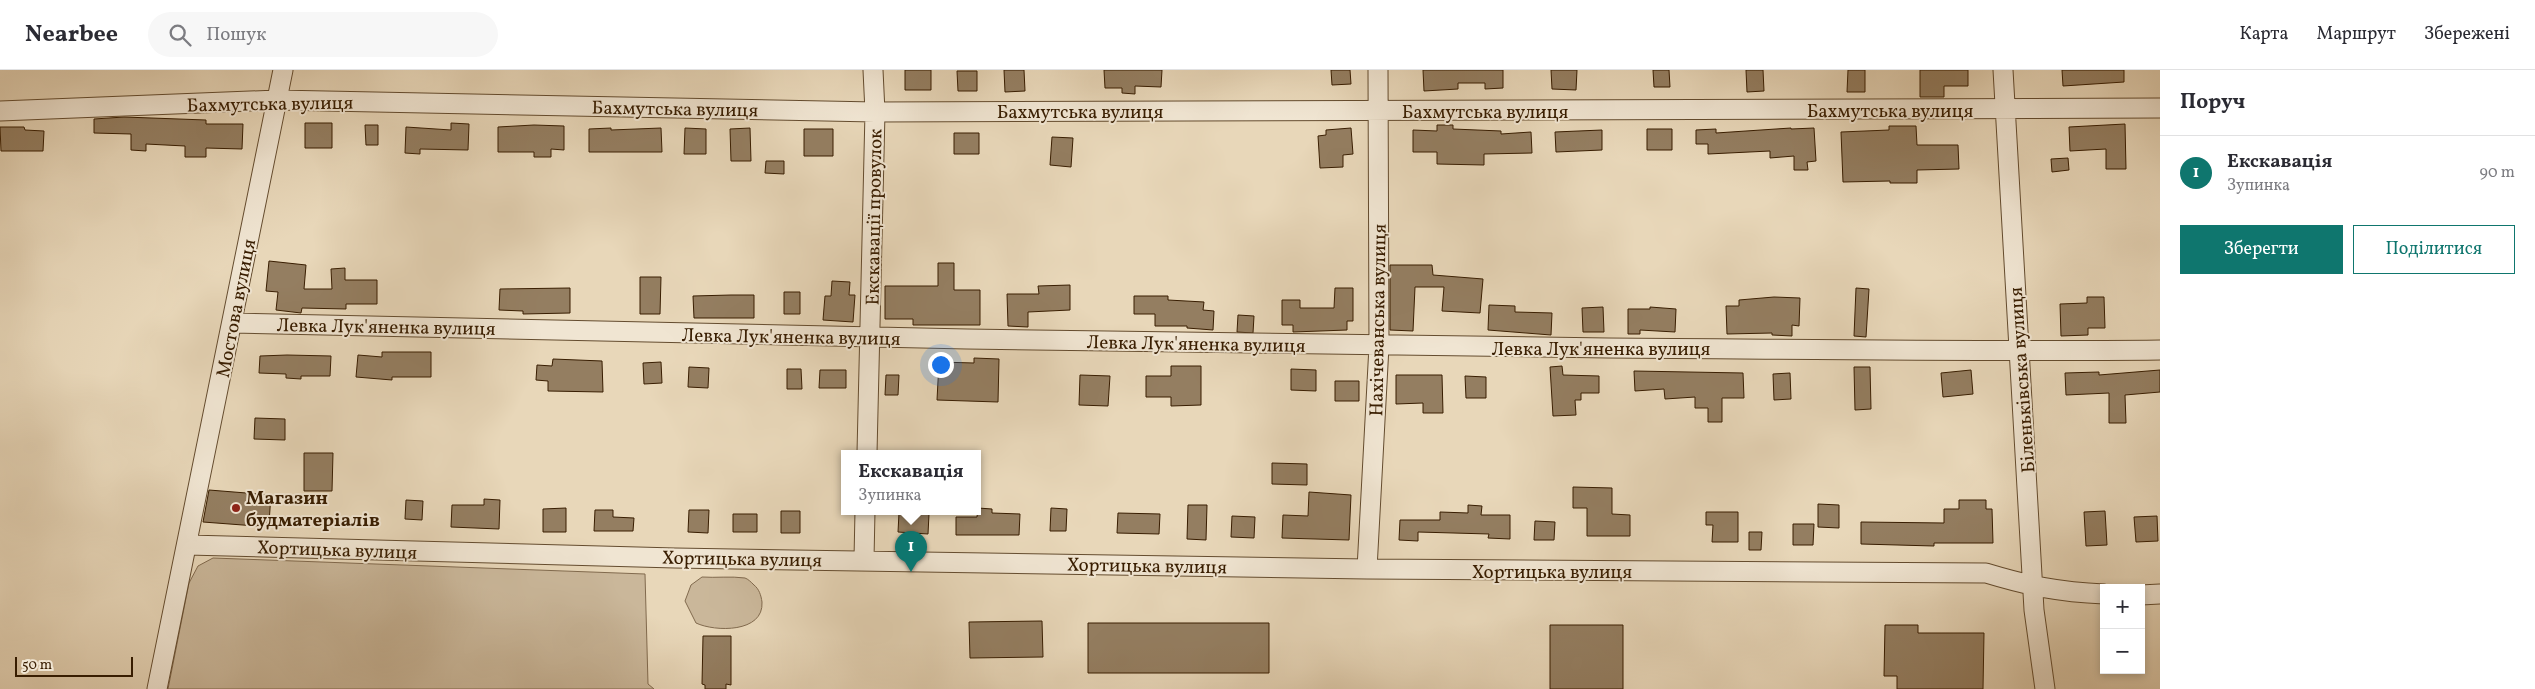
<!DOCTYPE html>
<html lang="uk">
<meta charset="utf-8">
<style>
body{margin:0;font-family:Vollkorn,serif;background:#f7f7f7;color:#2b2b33}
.controls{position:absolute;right:15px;bottom:15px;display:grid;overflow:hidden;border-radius:0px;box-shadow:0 2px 8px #0003}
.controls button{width:45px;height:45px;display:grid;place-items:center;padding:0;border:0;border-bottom:1px solid #e1e1e2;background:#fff;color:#2b2b33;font:25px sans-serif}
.scale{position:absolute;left:15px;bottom:12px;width:118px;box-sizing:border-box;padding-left:5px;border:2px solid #381d01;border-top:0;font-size:14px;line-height:18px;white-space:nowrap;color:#381d01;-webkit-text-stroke:4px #f0e5d2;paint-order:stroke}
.you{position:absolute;left:940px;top:294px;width:18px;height:18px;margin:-12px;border:4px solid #fff;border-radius:50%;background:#1a73e8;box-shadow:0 0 0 8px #1a73e833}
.badge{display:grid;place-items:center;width:32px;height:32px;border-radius:50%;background:#0f766e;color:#fff;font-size:16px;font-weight:700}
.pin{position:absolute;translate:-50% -41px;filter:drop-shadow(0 1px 2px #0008)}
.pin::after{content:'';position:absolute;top:26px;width:18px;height:15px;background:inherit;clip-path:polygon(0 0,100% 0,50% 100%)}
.popup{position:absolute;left:841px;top:380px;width:140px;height:65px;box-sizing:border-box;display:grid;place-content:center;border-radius:0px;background:#fff;filter:drop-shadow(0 1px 4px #0005);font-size:16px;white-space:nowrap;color:#7c7c81}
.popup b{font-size:19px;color:#2b2b33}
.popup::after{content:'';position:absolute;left:50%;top:100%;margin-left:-10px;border:10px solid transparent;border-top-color:#fff}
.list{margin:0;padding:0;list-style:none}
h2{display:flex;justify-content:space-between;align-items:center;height:65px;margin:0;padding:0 20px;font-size:21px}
h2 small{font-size:16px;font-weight:400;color:#7c7c81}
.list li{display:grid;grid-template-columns:32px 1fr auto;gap:15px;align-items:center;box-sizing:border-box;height:75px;padding:0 20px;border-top:1px solid #e1e1e2}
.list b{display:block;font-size:19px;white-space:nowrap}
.list p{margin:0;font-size:16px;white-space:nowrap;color:#7c7c81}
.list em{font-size:16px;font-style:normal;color:#7c7c81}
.actions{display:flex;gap:10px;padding:15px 20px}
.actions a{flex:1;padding:11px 0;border:1px solid #0f766e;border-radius:0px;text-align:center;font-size:18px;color:#0f766e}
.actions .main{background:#0f766e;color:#fff}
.icon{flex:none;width:28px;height:28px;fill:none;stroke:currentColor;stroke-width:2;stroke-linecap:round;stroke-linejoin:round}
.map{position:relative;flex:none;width:2160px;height:619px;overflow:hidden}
header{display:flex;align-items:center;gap:30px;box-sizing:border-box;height:70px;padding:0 25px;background:#fff;border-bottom:1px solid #e1e1e2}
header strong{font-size:24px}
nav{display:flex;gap:28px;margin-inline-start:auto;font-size:18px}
.search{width:350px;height:45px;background:#f7f7f7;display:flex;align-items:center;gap:12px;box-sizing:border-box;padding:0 18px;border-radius:28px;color:#7c7c81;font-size:19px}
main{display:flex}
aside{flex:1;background:#fff}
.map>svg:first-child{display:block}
.green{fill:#cab79a;stroke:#816a4e}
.building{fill:#947e61;stroke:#381d01}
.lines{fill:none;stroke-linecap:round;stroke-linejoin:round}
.minor-casing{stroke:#644c2f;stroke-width:21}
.minor{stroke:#f0e5d2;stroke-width:19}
.poi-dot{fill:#8f2418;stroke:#f0e5d2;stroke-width:2}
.labels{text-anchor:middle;stroke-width:4;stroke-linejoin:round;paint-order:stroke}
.street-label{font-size:19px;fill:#381d01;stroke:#f0e5d2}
.poi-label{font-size:19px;font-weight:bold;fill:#381d01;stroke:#f0e5d2;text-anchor:start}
</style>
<header>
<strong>Nearbee</strong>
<div class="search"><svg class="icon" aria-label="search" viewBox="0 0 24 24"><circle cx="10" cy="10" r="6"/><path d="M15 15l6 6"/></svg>Пошук</div>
<nav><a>Карта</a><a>Маршрут</a><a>Збережені</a></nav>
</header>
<main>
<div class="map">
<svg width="2160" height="619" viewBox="0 0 2160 619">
<rect width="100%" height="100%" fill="#e8d7b9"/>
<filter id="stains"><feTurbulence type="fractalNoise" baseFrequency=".004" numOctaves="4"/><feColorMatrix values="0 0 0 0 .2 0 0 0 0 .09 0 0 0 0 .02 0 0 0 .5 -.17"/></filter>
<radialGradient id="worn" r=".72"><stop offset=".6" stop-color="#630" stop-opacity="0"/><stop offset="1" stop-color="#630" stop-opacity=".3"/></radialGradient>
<path class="green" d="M 213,488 L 645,504 L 648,614 L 654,619 L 168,619 L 189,513 L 198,496 Z
M 702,507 C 715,508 731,506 745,508 C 748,509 751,512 754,515 C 759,519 761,525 762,532 C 764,563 715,562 696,553 L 685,531 L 691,515 Z"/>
<path class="building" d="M 905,0 L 931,0 L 931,20 L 905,20 Z
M 1004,0 L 1024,0 L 1025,21 L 1005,22 Z
M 1104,0 L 1162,0 L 1161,17 L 1135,16 L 1135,24 L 1122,23 L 1122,18 L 1105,18 Z
M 1331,0 L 1350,0 L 1351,14 L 1332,15 Z
M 1423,0 L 1503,0 L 1503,18 L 1485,19 L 1485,13 L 1458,13 L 1458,19 L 1424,21 Z
M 1551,0 L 1577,0 L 1576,20 L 1552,19 Z
M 1653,0 L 1669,0 L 1670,17 L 1654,17 Z
M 1746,0 L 1763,0 L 1764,21 L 1747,22 Z
M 1848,0 L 1865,0 L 1865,22 L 1847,22 Z
M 1920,0 L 1968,0 L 1968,16 L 1944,16 L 1944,27 L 1920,27 Z
M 2062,0 L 2124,0 L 2124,12 L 2063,16 Z
M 957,1 L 977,1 L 977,21 L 958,21 Z
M 124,47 L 206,50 L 206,54 L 243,54 L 242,79 L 206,78 L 206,87 L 185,87 L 185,76 L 146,74 L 146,81 L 131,80 L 131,64 L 94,63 L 94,49 Z
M 305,53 L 332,53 L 332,78 L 305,78 Z
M 451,53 L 469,54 L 468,80 L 420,79 L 420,84 L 405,83 L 406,57 L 451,60 Z
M 2125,54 L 2126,99 L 2106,99 L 2106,79 L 2070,81 L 2069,57 Z
M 365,55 L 378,55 L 378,75 L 366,75 Z
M 534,55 L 564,56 L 564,80 L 551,79 L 551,87 L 534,87 L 534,82 L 498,82 L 498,57 Z
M 1437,55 L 1453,55 L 1453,59 L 1501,61 L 1501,64 L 1531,62 L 1532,83 L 1484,84 L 1484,95 L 1437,94 L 1437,82 L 1413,82 L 1413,60 L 1437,61 Z
M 1889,56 L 1916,56 L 1917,75 L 1958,75 L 1959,99 L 1917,100 L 1917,113 L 1890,113 L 1890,111 L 1843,112 L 1841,62 L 1889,60 Z
M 0,57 L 24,57 L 25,60 L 44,61 L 43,81 L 1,81 Z
M 611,58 L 611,60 L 661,58 L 662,82 L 589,82 L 589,59 Z
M 685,58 L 706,59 L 706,84 L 684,84 Z
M 750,58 L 751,91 L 731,91 L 730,59 Z
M 1351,58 L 1353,84 L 1343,85 L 1343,97 L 1320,98 L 1318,66 L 1326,65 L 1326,60 Z
M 1791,58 L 1791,59 L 1814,58 L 1816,91 L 1807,92 L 1808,100 L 1794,100 L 1794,86 L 1770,88 L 1770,81 L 1708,84 L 1708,74 L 1696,74 L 1696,60 L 1716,59 L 1716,63 Z
M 804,59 L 833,59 L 833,86 L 804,86 Z
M 1647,59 L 1672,59 L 1672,80 L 1647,80 Z
M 1602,60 L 1602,80 L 1556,82 L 1555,62 Z
M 954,63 L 979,63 L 979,84 L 954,84 Z
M 1052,67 L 1073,68 L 1071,97 L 1050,95 Z
M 2068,88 L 2069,100 L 2052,102 L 2051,89 Z
M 766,91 L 784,91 L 784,104 L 765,103 Z
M 269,191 L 306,195 L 304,219 L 332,219 L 331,199 L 345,198 L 345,210 L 377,210 L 377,234 L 346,234 L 346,239 L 302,238 L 301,243 L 276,240 L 278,222 L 266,221 Z
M 938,193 L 954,193 L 954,220 L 980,220 L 980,255 L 913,255 L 913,249 L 885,249 L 885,216 L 938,216 Z
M 1390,195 L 1432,195 L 1433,205 L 1483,209 L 1480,243 L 1442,241 L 1444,217 L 1415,217 L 1413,261 L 1390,260 Z
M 640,207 L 661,207 L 660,244 L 640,244 Z
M 832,211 L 850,212 L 849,225 L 855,225 L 853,252 L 823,250 L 825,226 L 831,226 Z
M 1070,215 L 1070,240 L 1028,242 L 1028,257 L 1008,256 L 1007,224 L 1039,224 L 1038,216 Z
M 570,218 L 570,243 L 523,244 L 523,241 L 499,240 L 500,219 Z
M 1335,218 L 1353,218 L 1353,251 L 1347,251 L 1347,260 L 1293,262 L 1293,255 L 1282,255 L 1282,230 L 1300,230 L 1300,238 L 1334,238 Z
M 1856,218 L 1869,219 L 1866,267 L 1854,266 Z
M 784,222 L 800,222 L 800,244 L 784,244 Z
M 731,225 L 754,225 L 754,248 L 694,248 L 693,226 Z
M 1134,226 L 1168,226 L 1168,230 L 1204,232 L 1203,240 L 1214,241 L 1213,260 L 1187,258 L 1187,256 L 1155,256 L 1155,244 L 1134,244 Z
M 1774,227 L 1800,228 L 1799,256 L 1792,255 L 1792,266 L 1772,265 L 1772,263 L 1727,264 L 1726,236 L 1739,236 L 1739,230 Z
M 2087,227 L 2104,227 L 2105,258 L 2088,258 L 2088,265 L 2061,266 L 2060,234 L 2087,233 Z
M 1489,235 L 1515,236 L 1515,242 L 1552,243 L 1551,265 L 1488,260 Z
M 1603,237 L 1604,262 L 1583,262 L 1582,238 Z
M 1650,237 L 1676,239 L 1675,262 L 1640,260 L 1640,264 L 1628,264 L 1628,239 L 1650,239 Z
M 1238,245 L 1254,246 L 1253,263 L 1237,262 Z
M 382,282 L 431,282 L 431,307 L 392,307 L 392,310 L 356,307 L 358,285 L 382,287 Z
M 287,285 L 331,286 L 330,306 L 301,306 L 301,309 L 286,308 L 286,304 L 259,303 L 260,286 Z
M 974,288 L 999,289 L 998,332 L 937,330 L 939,292 L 974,293 Z
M 553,289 L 602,291 L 603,322 L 548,321 L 548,311 L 536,310 L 537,295 L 552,296 Z
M 661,292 L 662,313 L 644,314 L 643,293 Z
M 1171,296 L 1201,296 L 1201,335 L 1171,336 L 1171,327 L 1146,327 L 1146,306 L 1171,306 Z
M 1562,296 L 1563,305 L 1599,306 L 1599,323 L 1581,323 L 1581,330 L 1575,330 L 1576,345 L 1553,346 L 1550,297 Z
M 689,297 L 709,298 L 708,318 L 688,317 Z
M 1854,297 L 1870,297 L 1871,339 L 1855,340 Z
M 787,299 L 801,299 L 802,319 L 787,319 Z
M 1291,299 L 1316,300 L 1316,321 L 1291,320 Z
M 820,300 L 846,300 L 846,318 L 819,318 Z
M 1971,300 L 1973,324 L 1943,327 L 1941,303 Z
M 2160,300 L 2160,322 L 2125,325 L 2126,353 L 2109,353 L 2109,323 L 2066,325 L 2065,303 L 2099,302 L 2099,305 Z
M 1634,301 L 1743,303 L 1744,328 L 1722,328 L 1722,352 L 1708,352 L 1708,338 L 1695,338 L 1695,327 L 1665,329 L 1664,319 L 1635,321 Z
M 1790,303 L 1791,329 L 1774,330 L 1773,304 Z
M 886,305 L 899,305 L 898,325 L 885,325 Z
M 1080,305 L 1110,306 L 1108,336 L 1079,335 Z
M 1396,305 L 1442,305 L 1443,343 L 1423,343 L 1423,333 L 1396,334 Z
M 1465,306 L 1486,307 L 1486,328 L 1466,328 Z
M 1335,311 L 1359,311 L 1359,331 L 1335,331 Z
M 255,348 L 285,349 L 285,370 L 254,369 Z
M 304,383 L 333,383 L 332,421 L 304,421 Z
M 1272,393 L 1307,394 L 1307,415 L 1272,414 Z
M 1573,417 L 1612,418 L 1612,444 L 1630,445 L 1630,466 L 1587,466 L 1587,438 L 1573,438 Z
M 209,420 L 271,425 L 269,453 L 256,456 L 203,452 Z
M 1309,422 L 1351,425 L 1349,470 L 1282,468 L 1283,445 L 1308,446 Z
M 484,429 L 500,430 L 499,459 L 451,457 L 452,435 L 484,435 Z
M 406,430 L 423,431 L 422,450 L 405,449 Z
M 1959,430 L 1986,430 L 1986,439 L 1992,439 L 1993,473 L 1934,473 L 1934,476 L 1861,474 L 1861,452 L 1944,453 L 1944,439 L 1959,439 Z
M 1818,434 L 1839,435 L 1839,458 L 1818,457 Z
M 1188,435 L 1207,435 L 1206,470 L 1187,469 Z
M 1468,435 L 1482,436 L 1481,445 L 1510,445 L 1510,469 L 1488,468 L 1489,464 L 1418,462 L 1418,471 L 1399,470 L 1400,450 L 1440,450 L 1440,442 L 1468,443 Z
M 566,438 L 566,462 L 543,462 L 543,439 Z
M 978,438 L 992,439 L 992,443 L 1020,444 L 1019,465 L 956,465 L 956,447 L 977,447 Z
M 1051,438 L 1067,439 L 1066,461 L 1050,461 Z
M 595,440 L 613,440 L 613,447 L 634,448 L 633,461 L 594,461 Z
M 689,440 L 709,440 L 708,463 L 688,462 Z
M 781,441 L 800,441 L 800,463 L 781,463 Z
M 2105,441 L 2107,475 L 2086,476 L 2084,442 Z
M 1706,442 L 1738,442 L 1738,472 L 1712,472 L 1713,455 L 1706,455 Z
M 899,443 L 929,444 L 928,464 L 898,462 Z
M 1118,443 L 1160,444 L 1159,464 L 1117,463 Z
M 733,444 L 757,444 L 757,462 L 733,462 Z
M 1232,446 L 1255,447 L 1254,468 L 1231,467 Z
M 2157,446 L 2158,471 L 2136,472 L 2134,447 Z
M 1535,451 L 1555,452 L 1554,470 L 1534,470 Z
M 1793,454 L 1814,454 L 1813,475 L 1793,475 Z
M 1749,462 L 1762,462 L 1761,480 L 1749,480 Z
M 1042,551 L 1043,587 L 970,588 L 969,552 Z
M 1088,553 L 1269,553 L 1269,603 L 1088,603 Z
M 1550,555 L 1623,555 L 1623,619 L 1550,619 Z
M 1885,555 L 1918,555 L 1918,563 L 1984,563 L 1983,619 L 1897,619 L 1897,606 L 1884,606 Z
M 703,566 L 731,566 L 731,615 L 726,614 L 726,619 L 705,619 L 705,615 L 702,614 Z"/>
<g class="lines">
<g class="minor-casing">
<path id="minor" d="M 2003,0 L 2034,540 L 2045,619
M 0,41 L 277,30 L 875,42 L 2160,38
M 232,253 C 691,264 1149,274 1608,278 C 1792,279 1976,282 2160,280
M 867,383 L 875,42 L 873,0
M 188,475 L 675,488 L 1367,499 L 1986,503 C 2029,516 2059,522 2104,524
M 864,489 L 865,441
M 1367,499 L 1379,276 L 1378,0
M 2141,525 L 2160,524
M 157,619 L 283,0"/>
</g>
<use href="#minor" class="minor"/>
</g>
<circle class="poi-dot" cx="236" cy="438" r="5"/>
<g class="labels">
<g class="street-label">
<text transform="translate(270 33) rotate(-1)" y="7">Бахмутська вулиця</text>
<text transform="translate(675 38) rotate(1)" y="7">Бахмутська вулиця</text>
<text x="1890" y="47">Бахмутська вулиця</text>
<text x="1080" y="48">Бахмутська вулиця</text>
<text x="1485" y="48">Бахмутська вулиця</text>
<text transform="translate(873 147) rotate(-89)" y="7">Екскавації провулок</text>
<text transform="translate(235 238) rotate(-79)" y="7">Мостова вулиця</text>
<text transform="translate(1377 250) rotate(-89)" y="7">Нахічеванська вулиця</text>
<text transform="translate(386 256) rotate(1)" y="7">Левка Лук'яненка вулиця</text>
<text transform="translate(791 266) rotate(1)" y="7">Левка Лук'яненка вулиця</text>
<text transform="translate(1196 273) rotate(1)" y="7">Левка Лук'яненка вулиця</text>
<text x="1601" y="285">Левка Лук'яненка вулиця</text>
<text transform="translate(2021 310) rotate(-94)" y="7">Біленьківська вулиця</text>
<text transform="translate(337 479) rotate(2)" y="7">Хортицька вулиця</text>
<text transform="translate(742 488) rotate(1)" y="7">Хортицька вулиця</text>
<text transform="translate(1147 495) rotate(1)" y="7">Хортицька вулиця</text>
<text x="1552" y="508">Хортицька вулиця</text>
</g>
<g class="poi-label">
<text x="246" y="434">Магазин<tspan x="246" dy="22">будматеріалів</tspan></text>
</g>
</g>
<rect width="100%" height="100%" filter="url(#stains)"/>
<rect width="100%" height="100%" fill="url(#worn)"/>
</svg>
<div class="controls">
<button>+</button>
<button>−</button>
</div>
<div class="scale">50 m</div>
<div class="you"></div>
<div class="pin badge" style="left:911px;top:502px">1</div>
<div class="popup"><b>Екскавація</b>Зупинка</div>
</div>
<aside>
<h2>Поруч<small></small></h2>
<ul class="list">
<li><span class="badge">1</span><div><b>Екскавація</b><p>Зупинка</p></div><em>90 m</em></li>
</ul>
<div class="actions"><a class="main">Зберегти</a><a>Поділитися</a></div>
</aside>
</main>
